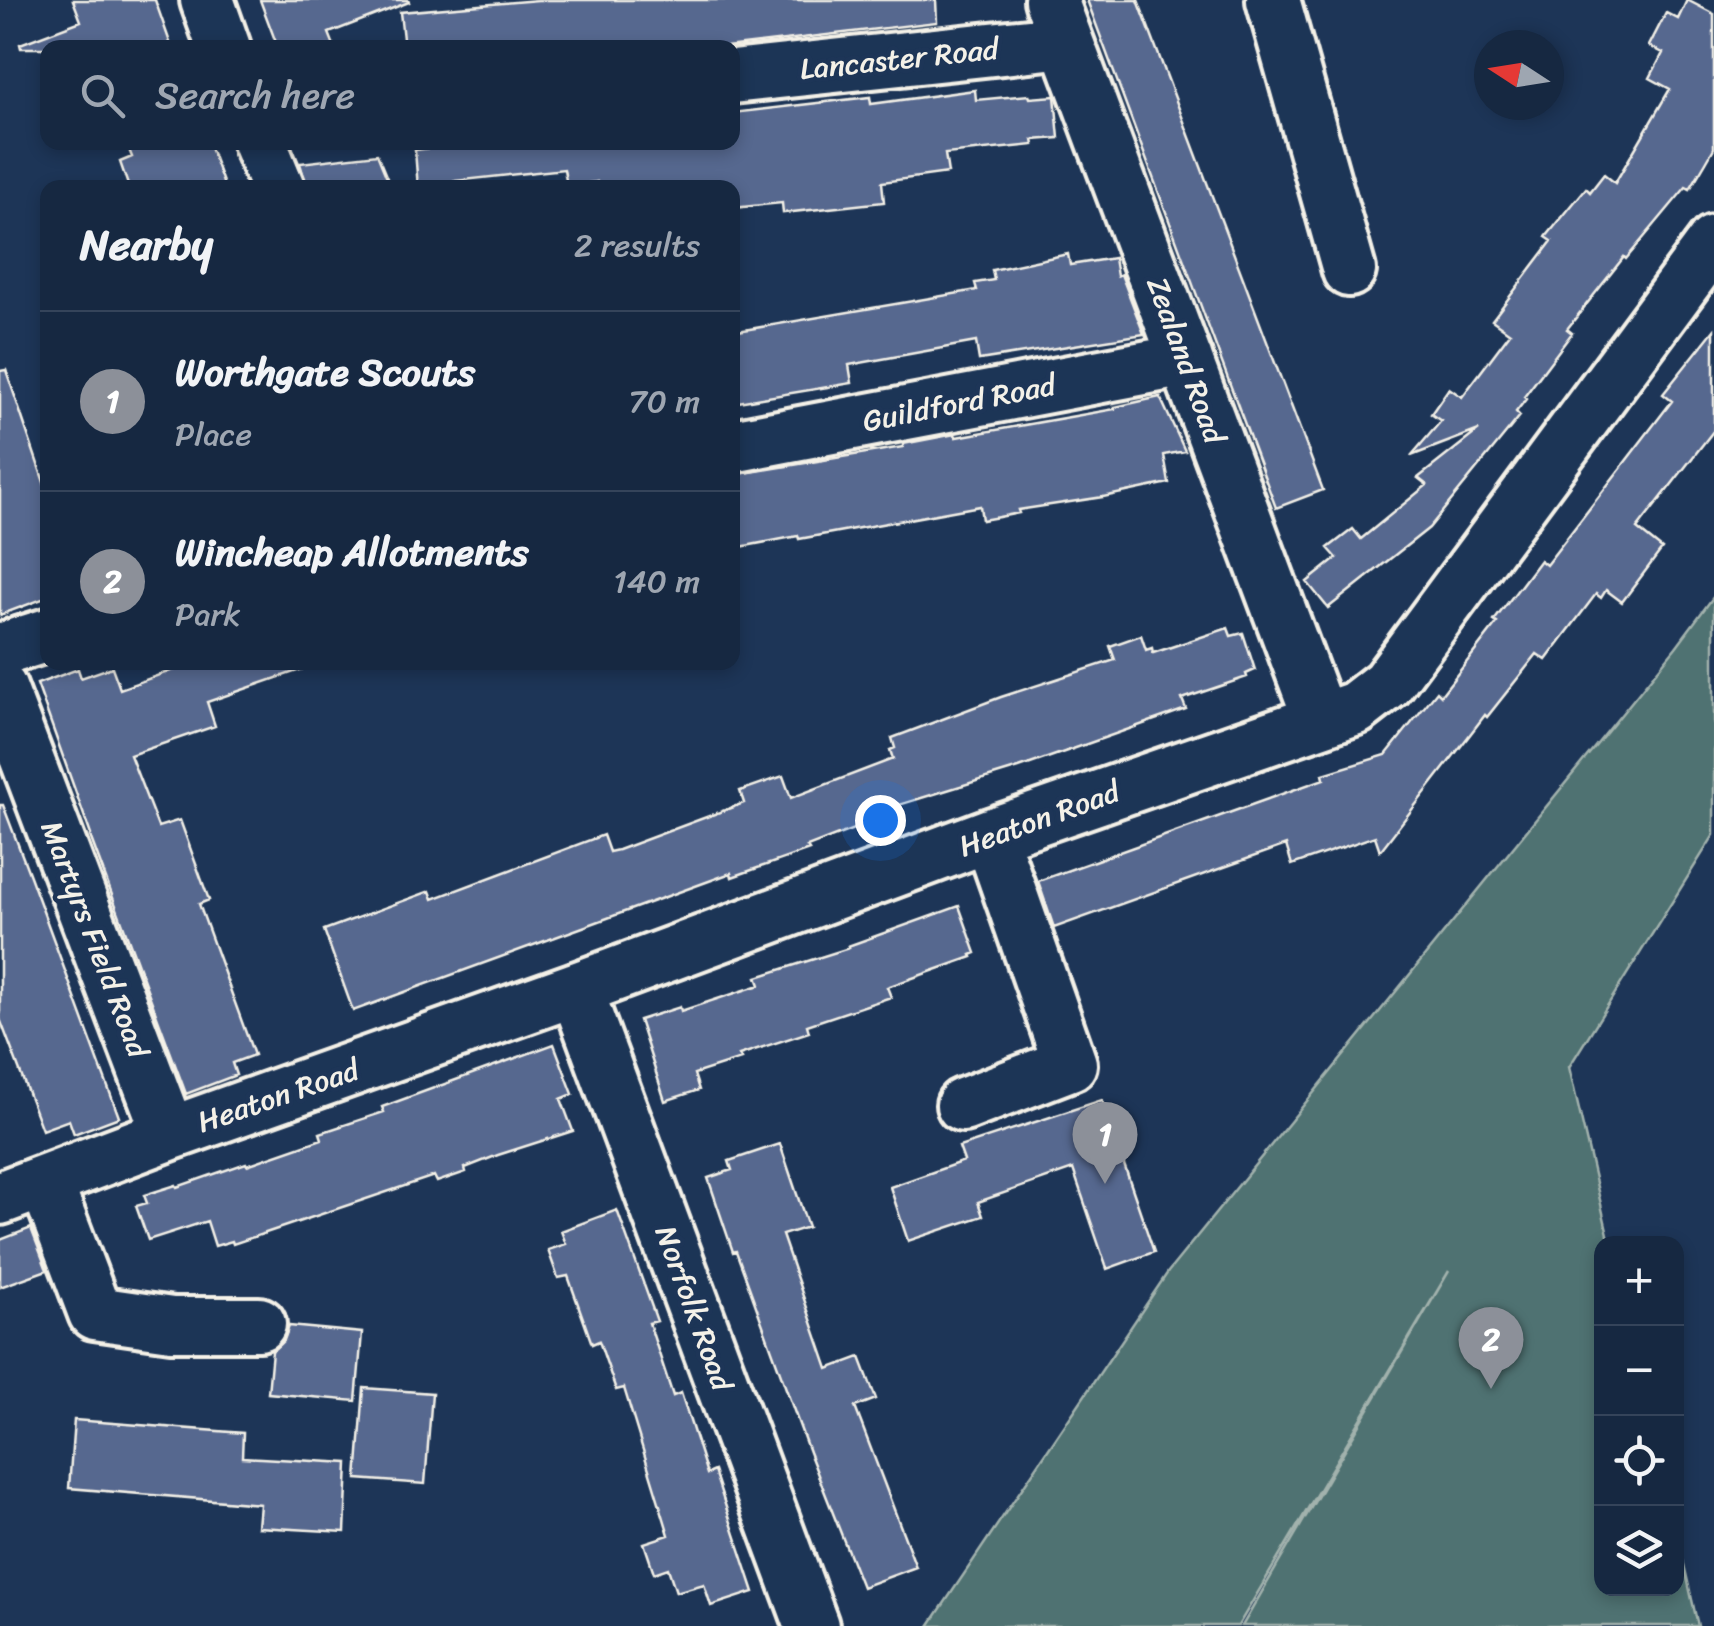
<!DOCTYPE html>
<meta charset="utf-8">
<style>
body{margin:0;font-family:Sriracha,sans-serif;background:#23344c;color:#f1f3f6}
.controls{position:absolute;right:30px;bottom:30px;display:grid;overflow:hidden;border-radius:20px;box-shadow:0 5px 15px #0003}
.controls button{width:90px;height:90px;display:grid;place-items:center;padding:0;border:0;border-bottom:2px solid #35445a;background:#162841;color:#f1f3f6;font:50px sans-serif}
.compass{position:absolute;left:1474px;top:30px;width:90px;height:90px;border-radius:50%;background:#162841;box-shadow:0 5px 15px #0003;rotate:282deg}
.you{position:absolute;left:880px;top:820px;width:35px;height:35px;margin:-25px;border:8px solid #fff;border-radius:50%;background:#1a73e8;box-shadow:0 0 0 15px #1a73e833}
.badge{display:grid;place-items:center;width:65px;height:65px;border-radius:50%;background:#8c9099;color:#fff;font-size:32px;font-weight:700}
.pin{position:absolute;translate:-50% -82px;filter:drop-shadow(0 2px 5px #0008)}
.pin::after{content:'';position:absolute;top:52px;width:35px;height:30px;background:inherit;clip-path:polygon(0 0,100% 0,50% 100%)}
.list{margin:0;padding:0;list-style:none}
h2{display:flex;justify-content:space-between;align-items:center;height:130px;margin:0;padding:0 40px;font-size:42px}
h2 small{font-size:32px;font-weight:400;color:#9ea6b1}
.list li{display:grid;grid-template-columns:65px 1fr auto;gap:30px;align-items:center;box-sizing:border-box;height:180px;padding:0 40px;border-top:2px solid #35445a}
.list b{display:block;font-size:38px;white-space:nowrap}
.list p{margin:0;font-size:32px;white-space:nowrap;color:#9ea6b1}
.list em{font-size:32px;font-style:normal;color:#9ea6b1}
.icon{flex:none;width:55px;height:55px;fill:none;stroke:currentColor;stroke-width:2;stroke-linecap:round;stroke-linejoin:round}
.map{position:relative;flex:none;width:1714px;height:1626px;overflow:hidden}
.search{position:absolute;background:#162841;box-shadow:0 5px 15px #0003;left:40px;top:40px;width:700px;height:110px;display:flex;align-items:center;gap:25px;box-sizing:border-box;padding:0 35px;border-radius:20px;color:#9ea6b1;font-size:38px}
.panel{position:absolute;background:#162841;box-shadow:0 5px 15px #0003;left:40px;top:180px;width:700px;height:490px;border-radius:20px}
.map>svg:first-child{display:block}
.green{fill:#507272;stroke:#a2b2ad;stroke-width:2.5}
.building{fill:#56678f;stroke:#f4f1e8;stroke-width:2.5}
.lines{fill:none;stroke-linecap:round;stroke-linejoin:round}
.minor-casing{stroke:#f4f1e8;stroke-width:60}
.minor{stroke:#1d3557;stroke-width:52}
.labels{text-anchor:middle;stroke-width:9;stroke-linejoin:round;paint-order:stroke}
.street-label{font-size:30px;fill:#f4f1e8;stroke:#1d3557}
</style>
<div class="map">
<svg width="1714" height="1626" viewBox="0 0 1714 1626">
<rect width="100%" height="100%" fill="#1d3557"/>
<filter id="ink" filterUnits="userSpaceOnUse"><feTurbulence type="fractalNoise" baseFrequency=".01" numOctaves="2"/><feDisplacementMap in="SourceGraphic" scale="20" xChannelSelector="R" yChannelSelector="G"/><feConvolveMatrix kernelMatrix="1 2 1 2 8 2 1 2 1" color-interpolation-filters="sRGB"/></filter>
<g filter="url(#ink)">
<path class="green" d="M 1714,596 L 1714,835 L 1569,1067 L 1610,1243 L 1602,1244 L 1602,1588 L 1676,1588 L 1677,1534 L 1698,1626 L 1242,1626 L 1449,1271 L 1238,1626 L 929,1626 L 1168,1272 L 1676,647 Z"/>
<path class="building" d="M 73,0 L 155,0 L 172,48 L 21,48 L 20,44 L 81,21 Z
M 260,0 L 408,0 L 409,2 L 329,33 L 335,48 L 278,48 Z
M 538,0 L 936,0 L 937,22 L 717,48 L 404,48 L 400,12 Z
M 1087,0 L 1138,0 L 1323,490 L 1276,508 Z
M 1687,0 L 1714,14 L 1714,148 L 1706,162 L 1690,189 L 1686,187 L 1626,259 L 1624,257 L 1567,329 L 1572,333 L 1524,397 L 1526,399 L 1516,412 L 1520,416 L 1429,528 L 1328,608 L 1307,582 L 1337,558 L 1328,548 L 1353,529 L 1361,539 L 1427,485 L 1418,478 L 1479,430 L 1411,456 L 1441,421 L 1431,414 L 1449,388 L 1462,397 L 1510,333 L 1492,320 L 1552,241 L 1546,237 L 1586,188 L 1590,192 L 1604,174 L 1615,183 L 1670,89 L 1650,78 L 1663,53 L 1649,46 L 1666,13 L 1678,19 Z
M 975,90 L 976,100 L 1029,95 L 1030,98 L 1055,96 L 1059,138 L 1033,140 L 1034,145 L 945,154 L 948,173 L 882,182 L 884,202 L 783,213 L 782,203 L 732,208 L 732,188 L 598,188 L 597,182 L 567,186 L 564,169 L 454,181 L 454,188 L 418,188 L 415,150 L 482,142 L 732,142 L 732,113 L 870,97 L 871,104 Z
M 126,142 L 208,142 L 225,188 L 129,188 L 120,162 L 132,157 Z
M 377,154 L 391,188 L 307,188 L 300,163 Z
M 1068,254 L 1070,265 L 1114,258 L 1117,276 L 1121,274 L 1144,334 L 979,360 L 976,342 L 849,365 L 852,383 L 732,403 L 732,332 L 977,290 L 975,283 L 994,280 L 992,270 Z
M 1714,330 L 1714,430 L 1637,529 L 1662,549 L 1622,602 L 1606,590 L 1601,598 L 1596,594 L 1546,660 L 1537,654 L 1487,717 L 1485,715 L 1380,851 L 1375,836 L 1292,865 L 1286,845 L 1054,928 L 1038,881 L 1324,779 L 1323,774 L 1386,755 L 1437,691 L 1441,695 L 1497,623 L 1494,621 L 1540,560 L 1546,565 L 1573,530 L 1672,401 L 1663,394 Z
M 6,370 L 48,494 L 48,597 L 0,615 L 0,371 Z
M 1160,397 L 1185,451 L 1164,455 L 1169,483 L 1103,497 L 1018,510 L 1019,513 L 999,517 L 982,520 L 980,506 L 799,539 L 798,536 L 740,547 L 737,531 L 732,532 L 732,475 L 903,447 L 903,444 L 955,434 L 956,437 L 1115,409 L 1115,407 Z
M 1228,628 L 1231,636 L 1243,633 L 1255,670 L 1246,674 L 1247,677 L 1182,699 L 1186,709 L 1019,768 L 892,807 L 895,813 L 807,847 L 809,850 L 732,877 L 731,873 L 353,1011 L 324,930 L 430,891 L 433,899 L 603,835 L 609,852 L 618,850 L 744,803 L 740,791 L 783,776 L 791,798 L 893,759 L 890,750 L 895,748 L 892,738 L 1001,697 L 1115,660 L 1110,646 L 1141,635 L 1146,650 L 1152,648 L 1153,653 Z
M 196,662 L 305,662 L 306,668 L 207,702 L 215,726 L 130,755 L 158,827 L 180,820 L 209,900 L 199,904 L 254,1055 L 232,1063 L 236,1075 L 186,1094 L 90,836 L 91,835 L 37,684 L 78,669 L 81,678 L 112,667 L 120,689 Z
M 0,805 L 3,805 L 30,876 L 119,1117 L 74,1134 L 69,1120 L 42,1130 L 0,1019 Z
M 959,906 L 976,953 L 971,955 L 972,957 L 887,987 L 891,997 L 807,1025 L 809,1032 L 739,1055 L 741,1059 L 694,1074 L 699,1090 L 665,1101 L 639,1020 L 680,1007 L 681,1011 L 760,985 L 757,977 L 849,948 L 848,946 Z
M 554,1044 L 573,1094 L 561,1099 L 573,1131 L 498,1155 L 465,1168 L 466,1172 L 437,1182 L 434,1176 L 233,1244 L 232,1241 L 215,1246 L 207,1221 L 148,1240 L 136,1206 L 147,1203 L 144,1195 L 176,1185 L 177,1187 L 246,1163 L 247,1165 L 322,1139 L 320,1133 L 384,1112 L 382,1107 Z
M 1102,1100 L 1154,1252 L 1107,1269 L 1073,1169 L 978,1202 L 983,1216 L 908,1241 L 890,1187 L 964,1161 L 959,1147 Z
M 780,1144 L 808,1227 L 782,1235 L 828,1369 L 860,1357 L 876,1399 L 855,1407 L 916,1567 L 862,1587 L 809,1452 L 736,1251 L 733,1252 L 708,1178 L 732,1170 L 729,1161 Z
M 617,1210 L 657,1321 L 649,1323 L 673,1396 L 681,1393 L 707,1474 L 714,1471 L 754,1592 L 711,1606 L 704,1584 L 676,1592 L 668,1568 L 654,1573 L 644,1543 L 669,1535 L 624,1388 L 616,1390 L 599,1341 L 592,1344 L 568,1276 L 558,1278 L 548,1250 L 566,1244 L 561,1231 Z
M 31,1228 L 47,1270 L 0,1287 L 0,1240 Z
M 289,1326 L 362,1333 L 356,1401 L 268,1393 L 272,1351 L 284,1340 Z
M 364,1388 L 432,1393 L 425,1484 L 357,1479 Z
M 74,1420 L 243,1433 L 242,1457 L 348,1463 L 345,1532 L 258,1527 L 260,1504 L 69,1488 Z"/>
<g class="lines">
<g class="minor-casing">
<path id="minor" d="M 207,0 L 224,48
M 1051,0 L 1320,719
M 1273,0 L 1349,270
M 732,77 L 1066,41
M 259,142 L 278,188
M 732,446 L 1186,360
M 0,650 L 48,635
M 0,688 L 169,1134
M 576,989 L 812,1626
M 963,1105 L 1070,1064 L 990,835
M 46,1183 L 95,1313 L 172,1324 L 259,1324
M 0,1198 L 169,1134 L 576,989 L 990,835 L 1356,708 L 1387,684 L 1714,242"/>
</g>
<use href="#minor" class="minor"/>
</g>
</g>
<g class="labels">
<g class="street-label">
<text transform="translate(899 59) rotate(-6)" y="10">Lancaster Road</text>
<text transform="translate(1186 360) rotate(70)" y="10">Zealand Road</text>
<text transform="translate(959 403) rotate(-11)" y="10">Guildford Road</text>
<text transform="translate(1039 819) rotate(-20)" y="10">Heaton Road</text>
<text transform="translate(95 939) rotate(69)" y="10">Martyrs Field Road</text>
<text transform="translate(278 1096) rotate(-19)" y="10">Heaton Road</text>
<text transform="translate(694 1308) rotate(70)" y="10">Norfolk Road</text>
</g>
</g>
</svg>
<div class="controls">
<button>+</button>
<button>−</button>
<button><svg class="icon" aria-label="locate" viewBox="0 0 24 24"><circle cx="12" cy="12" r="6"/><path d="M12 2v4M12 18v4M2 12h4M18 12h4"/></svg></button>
<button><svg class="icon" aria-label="layers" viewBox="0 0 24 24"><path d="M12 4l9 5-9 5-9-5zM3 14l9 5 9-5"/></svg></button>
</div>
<svg class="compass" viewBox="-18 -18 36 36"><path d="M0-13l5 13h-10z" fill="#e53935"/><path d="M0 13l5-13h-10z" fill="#9ea6b1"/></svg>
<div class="you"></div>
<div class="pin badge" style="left:1105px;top:1184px">1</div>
<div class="pin badge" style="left:1491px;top:1389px">2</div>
<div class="search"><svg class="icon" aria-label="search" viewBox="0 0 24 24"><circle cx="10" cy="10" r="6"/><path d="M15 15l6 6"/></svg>Search here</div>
<section class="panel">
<h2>Nearby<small>2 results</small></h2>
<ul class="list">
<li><span class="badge">1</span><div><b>Worthgate Scouts</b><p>Place</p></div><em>70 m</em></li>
<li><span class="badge">2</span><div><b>Wincheap Allotments</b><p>Park</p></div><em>140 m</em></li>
</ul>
</section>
</div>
